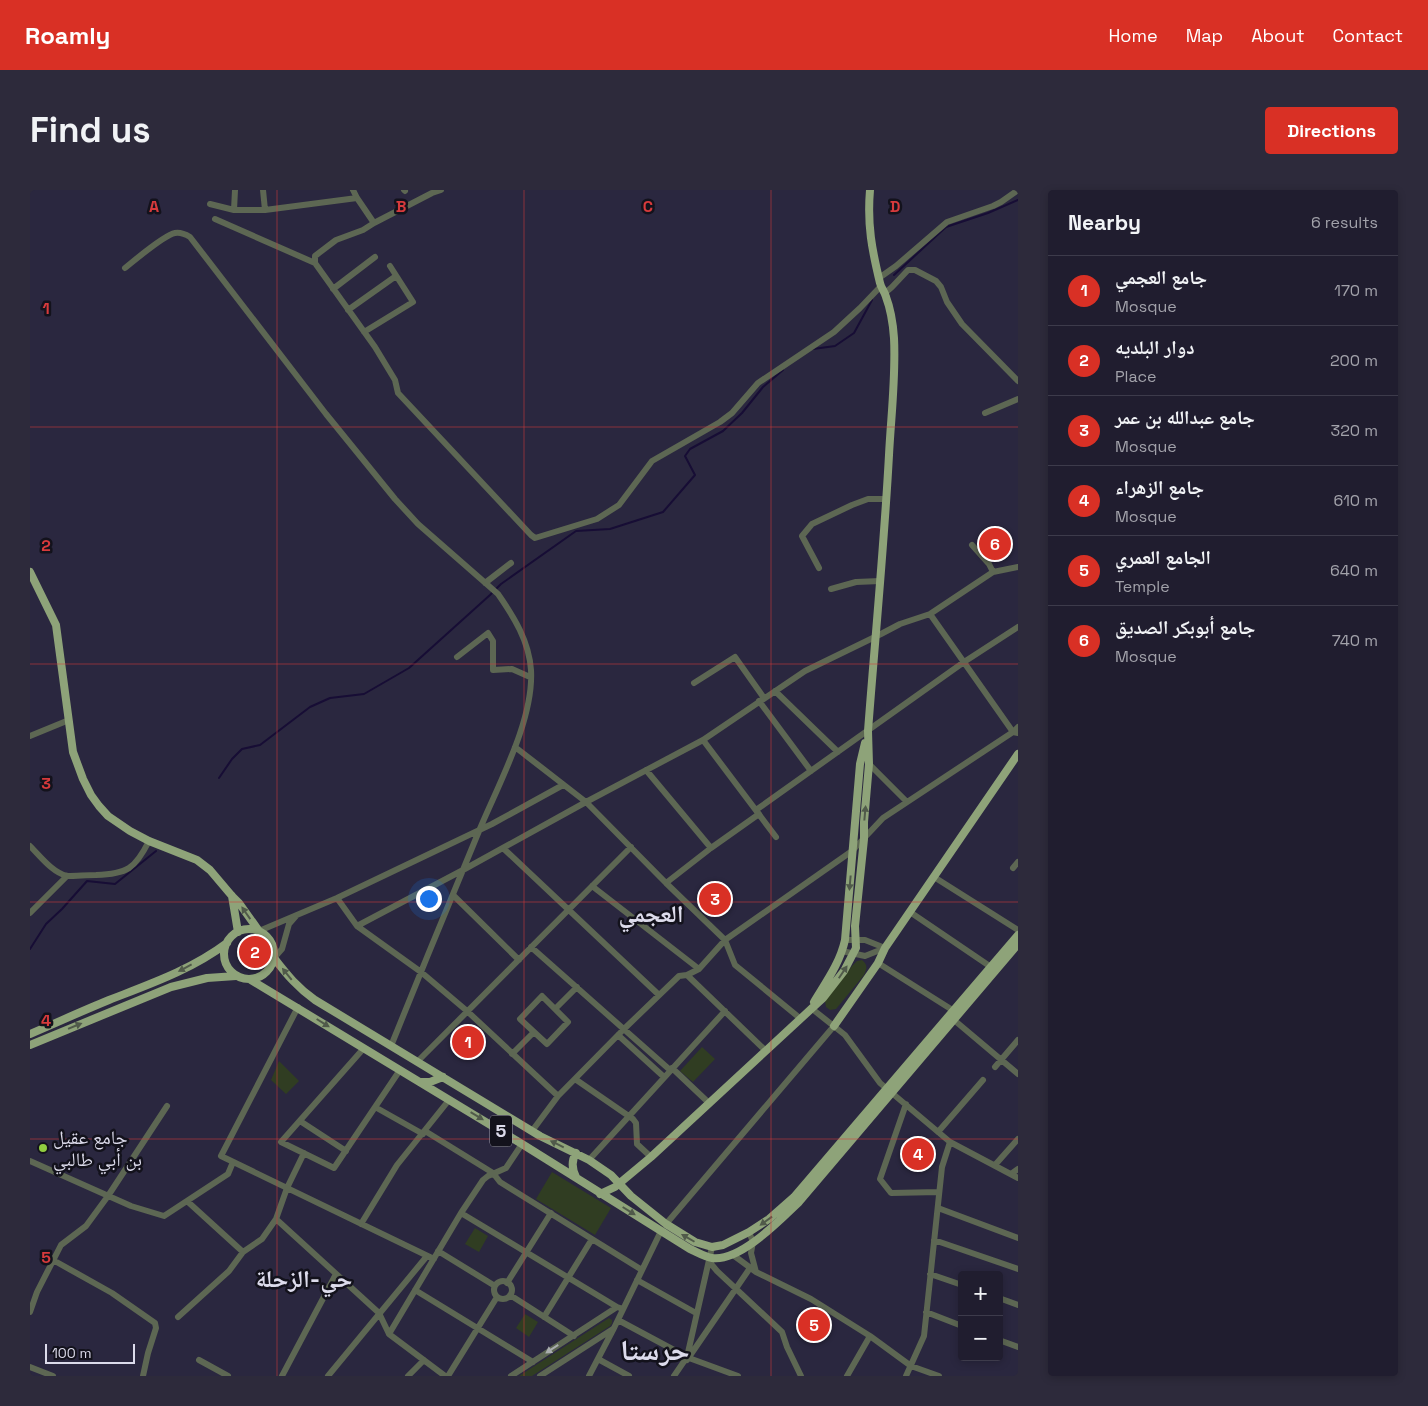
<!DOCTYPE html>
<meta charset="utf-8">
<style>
body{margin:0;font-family:"Space Grotesk","Noto Naskh Arabic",sans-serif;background:#2d2a3b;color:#f1f3f6}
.controls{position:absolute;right:15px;bottom:15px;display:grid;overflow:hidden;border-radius:5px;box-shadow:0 2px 8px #0003}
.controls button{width:45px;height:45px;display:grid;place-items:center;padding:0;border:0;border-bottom:1px solid #3d3b4b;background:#201d2f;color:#f1f3f6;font:25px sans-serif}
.scale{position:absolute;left:15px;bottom:12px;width:90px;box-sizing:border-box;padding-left:5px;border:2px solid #dcdbeb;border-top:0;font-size:14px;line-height:18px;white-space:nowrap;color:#dcdbeb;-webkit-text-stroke:4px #13121c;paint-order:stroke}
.you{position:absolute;left:398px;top:708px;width:18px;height:18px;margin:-12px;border:4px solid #fff;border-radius:50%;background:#1a73e8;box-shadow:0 0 0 8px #1a73e833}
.badge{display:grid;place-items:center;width:32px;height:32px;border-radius:50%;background:#d93025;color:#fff;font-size:16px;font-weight:700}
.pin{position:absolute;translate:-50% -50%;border:2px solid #fff;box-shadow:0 1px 5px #0006}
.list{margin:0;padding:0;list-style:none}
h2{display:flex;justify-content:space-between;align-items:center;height:65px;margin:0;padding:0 20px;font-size:21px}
h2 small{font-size:16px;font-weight:400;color:#a2a2aa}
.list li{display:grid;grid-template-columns:32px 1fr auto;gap:15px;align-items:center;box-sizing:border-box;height:70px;padding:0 20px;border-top:1px solid #3d3b4b}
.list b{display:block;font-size:19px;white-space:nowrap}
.list p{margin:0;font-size:16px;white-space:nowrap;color:#a2a2aa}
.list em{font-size:16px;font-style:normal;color:#a2a2aa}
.map{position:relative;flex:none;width:988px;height:1186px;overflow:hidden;border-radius:5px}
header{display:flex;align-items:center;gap:30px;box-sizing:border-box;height:70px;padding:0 25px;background:#d93025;color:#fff}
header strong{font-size:24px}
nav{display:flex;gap:28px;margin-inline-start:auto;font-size:18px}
.intro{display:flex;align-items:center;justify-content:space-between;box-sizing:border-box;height:120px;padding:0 30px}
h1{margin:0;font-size:35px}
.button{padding:12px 22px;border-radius:5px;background:#d93025;color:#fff;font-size:18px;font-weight:700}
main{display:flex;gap:30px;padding:0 30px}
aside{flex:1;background:#201d2f;border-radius:5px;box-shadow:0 2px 8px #0003}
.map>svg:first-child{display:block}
.green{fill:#303d22}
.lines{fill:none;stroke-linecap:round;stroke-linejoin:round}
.stream{stroke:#170d35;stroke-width:2}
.minor{stroke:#5d6753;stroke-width:6}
.major{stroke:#8ea379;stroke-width:8}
.oneway{fill:#505a4a}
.oneway2{fill:#a9adae}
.grid{fill:none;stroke:#d73a3c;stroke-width:1;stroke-opacity:0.55}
.poi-dot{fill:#91cd40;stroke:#13121c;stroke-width:2}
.labels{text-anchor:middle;stroke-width:5;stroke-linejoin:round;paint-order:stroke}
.shield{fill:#13121c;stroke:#a09fad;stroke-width:1}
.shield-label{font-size:18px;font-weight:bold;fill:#dcdbeb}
.poi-label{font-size:19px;fill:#dcdbeb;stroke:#13121c;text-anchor:start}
.district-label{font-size:24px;font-weight:bold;fill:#dcdbeb;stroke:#13121c}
.town-label{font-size:29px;font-weight:bold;fill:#dcdbeb;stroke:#13121c}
.grid-label{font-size:16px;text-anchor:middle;font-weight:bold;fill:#d73a3c;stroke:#13121c;stroke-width:5;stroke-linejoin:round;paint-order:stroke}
</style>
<header>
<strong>Roamly</strong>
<nav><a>Home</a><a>Map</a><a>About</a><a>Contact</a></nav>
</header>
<div class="intro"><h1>Find us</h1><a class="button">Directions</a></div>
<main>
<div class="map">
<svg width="988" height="1186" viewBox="0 0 988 1186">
<rect width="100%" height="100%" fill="#2a273f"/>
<path class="green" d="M 832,770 C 838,775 837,778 834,785 L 806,819 L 800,820 L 796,817 L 795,811 L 822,776 L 827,771 Z
M 672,857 L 685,869 L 663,892 L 650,881 Z
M 249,871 L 269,891 L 256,904 L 241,890 Z
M 522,982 L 581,1018 L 565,1045 L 506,1009 Z
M 445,1038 L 458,1046 L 449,1062 L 435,1054 Z
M 495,1124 L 508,1132 L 499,1147 L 486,1138 Z
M 579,1128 L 582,1130 L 582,1133 L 580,1136 L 502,1186 L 489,1186 Z"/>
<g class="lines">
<path class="stream" d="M 864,85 L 916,37 L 958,23 L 988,10
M 783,159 L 805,156 L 824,143 L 842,110
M 189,588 L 202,569 L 212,559 L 230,555 L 280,517 L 300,508 L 334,504 L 379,478 L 460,405 L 471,394 L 546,341 L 580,339 L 633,322 L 665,285 L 655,266 L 660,259 L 693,241 L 712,223 L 733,197 L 753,180
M 0,759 L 16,734 L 32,719 L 57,691 L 85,694 L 126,661"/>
<path class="minor" d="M 233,0 L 235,20
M 323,0 L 327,8 L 344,33
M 374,0 L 375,1
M 180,14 L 204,20 L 235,20 L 327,8
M 204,20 L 205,0
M 185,29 L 285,73 L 345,157 L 365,190 L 368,203 L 501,345 L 505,348 L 567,329 L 589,315 L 622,271 L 690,232 L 702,223 L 728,193 L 804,142 L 830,118 L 851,96
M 285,73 L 285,66 L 306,50 L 333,40 L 344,33 L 402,3 L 411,0
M 95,78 C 105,70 134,45 145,43 C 151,42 155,44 160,47 L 296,224 L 365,309 L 388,334 L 468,404 C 484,427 499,451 501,480 C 504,530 468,595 449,641 C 419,713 390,784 361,856
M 849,88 L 866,76 L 917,32 L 963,16 L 971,12 L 988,0
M 303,99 L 345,67
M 855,103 L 862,97 L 878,80 L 885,80 L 906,91 L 911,97 L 917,112 L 932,134 L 988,191
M 318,120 L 366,86
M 334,142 L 383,112 L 360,76
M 955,223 L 988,209
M 942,355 L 959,374 L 963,382
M 789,378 L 772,346 L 782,334 L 822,315 L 838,309 L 857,309
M 455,393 L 481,373
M 801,399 L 826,392 L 850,391
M 900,424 L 983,542 L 988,537
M 427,467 L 458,443 L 463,451 L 463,480 L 482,479 L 500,487
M 664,493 L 705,467 L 734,508
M 745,501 L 808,562
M 729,511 L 781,581
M 0,546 L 39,530
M 673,550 L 746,647
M 485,557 L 556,612 L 636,693 L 695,750 L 705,775 L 771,829
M 839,574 L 877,612
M 616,580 L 681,658
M 726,620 L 934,472 L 988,437
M 0,656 C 11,667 22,682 37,686 C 47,686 56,685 66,685 C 97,684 105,679 119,651
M 473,658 L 629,805
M 983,678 L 988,672
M 904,687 L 988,740
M 636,693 L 681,658 L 729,624
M 562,696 L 669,779
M 423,705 L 489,770
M 307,708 L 327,736 L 391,782 L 437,821 L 528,906
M 880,722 L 961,777
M 0,723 L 37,686
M 327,736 L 433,680 L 556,612 L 673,550 L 775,481 L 851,444 L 870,434 L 900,424 L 963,382 L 988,377
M 229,741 L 307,708 L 462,634 L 533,595
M 501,757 L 640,880
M 812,761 L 835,766 L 855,758 L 835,750 L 815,750
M 244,768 L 252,759 L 259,734 L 266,726
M 848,773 L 924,821
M 657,785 L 736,861
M 512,806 L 538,832 L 517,854 L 490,829 Z
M 268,817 L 191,966 L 404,1069
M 781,818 L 815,845 L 850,893 L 920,952 L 988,988
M 525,819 L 547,797
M 924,830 L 988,884
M 588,845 L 634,887
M 334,858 L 251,952 L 304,978 L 370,880
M 482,864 L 504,842
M 387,872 L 601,657
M 965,877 L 988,850
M 642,878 L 679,913
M 545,889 L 603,929 L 606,933 L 607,954 L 621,967
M 876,914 L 850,989 L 861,1003 L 909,1002
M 345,917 L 393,944
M 270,931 L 316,961
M 395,941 L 463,983 L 470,992 L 612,1080
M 502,941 L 528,906 L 594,839 L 649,786 L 657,785 L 669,779 L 695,750 L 822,661 L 853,628 L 983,542 L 988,543
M 908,942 L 953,890
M 559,970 L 695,821
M 0,971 L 101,1016 L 134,1026 L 198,984 L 203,972
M 965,975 L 988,949
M 981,984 L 988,979
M 157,1011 L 213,1062
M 908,1018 L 988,1048
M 431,1023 L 587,1117
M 246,1029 L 349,1123 L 359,1144 L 415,1186
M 331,1034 L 367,975 L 419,910
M 636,1034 L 804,836
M 719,1042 L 723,1052 L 721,1063 L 726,1082
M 904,1050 L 988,1079
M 408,1061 L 465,1096
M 703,1065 L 726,1082 L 781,1109 L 840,1146 L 881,1176 L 909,1186
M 679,1068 L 682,1075 L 687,1081 L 752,1142 L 757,1157 L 771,1186
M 23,1070 L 82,1103 L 125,1133 L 126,1138 L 118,1163 L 113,1186
M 900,1084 L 932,1095
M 607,1090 L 666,1123
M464 1100a9 9 0 1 1 18 0a9 9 0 1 1-18 0Z
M 477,1093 L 521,1023
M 385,1100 L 503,1172
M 480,1105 L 544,1146
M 969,1108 L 988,1115
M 0,1122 L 7,1102 L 31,1055 L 56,1036 L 78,1006 L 137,916
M 896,1122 L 932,1136
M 148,1127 L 199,1081 L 213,1062 L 232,1049 L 246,1029 L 257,998 L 274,963
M 514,1127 L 562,1049
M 588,1130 L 659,1168 L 708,1186
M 359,1144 L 431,1023 L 453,990 L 458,986 L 476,978 L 492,954
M 969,1150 L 988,1157
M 568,1169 L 599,1186
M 169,1170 L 198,1186
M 657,1170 L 720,1078
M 0,1177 L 23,1186
M 252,1186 L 306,1084
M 298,1186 L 397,1066
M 378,1186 L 394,1170
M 418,1186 L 467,1107
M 481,1186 L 587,1117 L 590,1118
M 510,1186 L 583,1139
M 559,1186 L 584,1138 L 631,1041
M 644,1186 L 657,1167 L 682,1057
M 817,1186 L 840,1146
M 876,1186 L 894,1146 L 912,977 L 920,952"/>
<path class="major" d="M 0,382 L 26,435 L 43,562 L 53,589 L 61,605 L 69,616 L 78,626 L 100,641 L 119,651 L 167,670 L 180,680 L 202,706 L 209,713 L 229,741
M 202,706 L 208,742
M194 764a25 25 0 1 1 50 0a25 25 0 1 1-50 0Z
M 244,768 C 257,785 268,798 285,810 L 510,946 L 559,970 L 581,985 L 601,1006 L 636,1034 L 665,1052 L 682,1057 L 693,1055 L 719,1042 L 739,1029 L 764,1007 L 988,745
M 221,790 L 492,954 L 660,1059 C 667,1062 675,1067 682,1068 C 710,1072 750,1030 769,1012 L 988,754
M 784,812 C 796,792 810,773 815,750 L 830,574 L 835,553
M 804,836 L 848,773 L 855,758 L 988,564
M 0,844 C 26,833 52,821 79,810 C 120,794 161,780 197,753
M 0,855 L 141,797 L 177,788 L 206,786
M 391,892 L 400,892 L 413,887
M 546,963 C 541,971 542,979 546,987
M 570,1004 L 585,997 L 621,967 L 793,808 L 814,781 L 826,758 L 825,736 L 834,649 L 834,632 L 839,574 L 838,541 C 845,449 854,357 859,265 C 861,226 866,187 864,148 C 863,134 861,120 856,107 C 855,102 851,98 850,93 C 842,60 837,35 840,0"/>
</g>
<defs><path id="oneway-solid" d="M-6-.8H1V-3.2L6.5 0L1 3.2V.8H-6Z" transform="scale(1.25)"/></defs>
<g class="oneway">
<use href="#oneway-solid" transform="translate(835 623) rotate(-85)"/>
<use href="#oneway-solid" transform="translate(820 693) rotate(95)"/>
<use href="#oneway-solid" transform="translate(216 723) rotate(-125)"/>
<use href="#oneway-solid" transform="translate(155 778) rotate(152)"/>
<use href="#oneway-solid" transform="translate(813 782) rotate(-56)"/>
<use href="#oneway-solid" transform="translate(257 784) rotate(-129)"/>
<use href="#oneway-solid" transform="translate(293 833) rotate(32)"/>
<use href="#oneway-solid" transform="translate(45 836) rotate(-22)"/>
<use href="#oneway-solid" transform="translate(447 926) rotate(31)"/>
<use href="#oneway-solid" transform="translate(527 954) rotate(-154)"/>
<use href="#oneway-solid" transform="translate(599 1021) rotate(32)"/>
<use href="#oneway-solid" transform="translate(736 1031) rotate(144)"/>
<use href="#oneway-solid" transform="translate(658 1048) rotate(-150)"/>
</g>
<use class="oneway2" href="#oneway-solid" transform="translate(522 1159) rotate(147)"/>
<path class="grid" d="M 247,0 L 247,1186M 494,0 L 494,1186M 741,0 L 741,1186M 0,237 L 988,237M 0,474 L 988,474M 0,712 L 988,712M 0,949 L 988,949"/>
<circle class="poi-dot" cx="13" cy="958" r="5"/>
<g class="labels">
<rect class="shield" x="460" y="925.5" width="22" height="31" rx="4"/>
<g class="shield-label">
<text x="471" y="947">5</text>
</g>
<g class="poi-label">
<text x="23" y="954">جامع عقيل<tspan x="23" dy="22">بن أبي طالبي</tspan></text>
</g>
<g class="district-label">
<text x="621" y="732">العجمي</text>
<text x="274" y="1097">حي-الزحلة</text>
</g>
<g class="town-label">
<text x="625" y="1170">حرستا</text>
</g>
</g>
<g class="grid-label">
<text x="124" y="22">A</text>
<text x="371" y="22">B</text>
<text x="618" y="22">C</text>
<text x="865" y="22">D</text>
<text x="16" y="124">1</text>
<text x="16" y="361">2</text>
<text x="16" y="599">3</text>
<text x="16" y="836">4</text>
<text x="16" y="1073">5</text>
</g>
</svg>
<div class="controls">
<button>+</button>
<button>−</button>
</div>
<div class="scale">100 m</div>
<div class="you"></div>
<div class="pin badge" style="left:438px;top:852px">1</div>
<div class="pin badge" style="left:225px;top:762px">2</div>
<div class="pin badge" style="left:685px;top:709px">3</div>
<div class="pin badge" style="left:888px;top:964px">4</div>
<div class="pin badge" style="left:784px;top:1135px">5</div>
<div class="pin badge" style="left:965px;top:354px">6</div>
</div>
<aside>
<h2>Nearby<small>6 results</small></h2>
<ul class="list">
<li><span class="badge">1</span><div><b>جامع العجمي</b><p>Mosque</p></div><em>170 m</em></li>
<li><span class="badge">2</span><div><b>دوار البلديه</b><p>Place</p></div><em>200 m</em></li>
<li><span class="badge">3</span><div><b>جامع عبدالله بن عمر</b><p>Mosque</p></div><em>320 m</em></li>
<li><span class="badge">4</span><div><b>جامع الزهراء</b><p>Mosque</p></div><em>610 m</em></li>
<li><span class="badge">5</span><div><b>الجامع العمري</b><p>Temple</p></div><em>640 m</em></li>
<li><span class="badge">6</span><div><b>جامع أبوبكر الصديق</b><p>Mosque</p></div><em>740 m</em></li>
</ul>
</aside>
</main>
